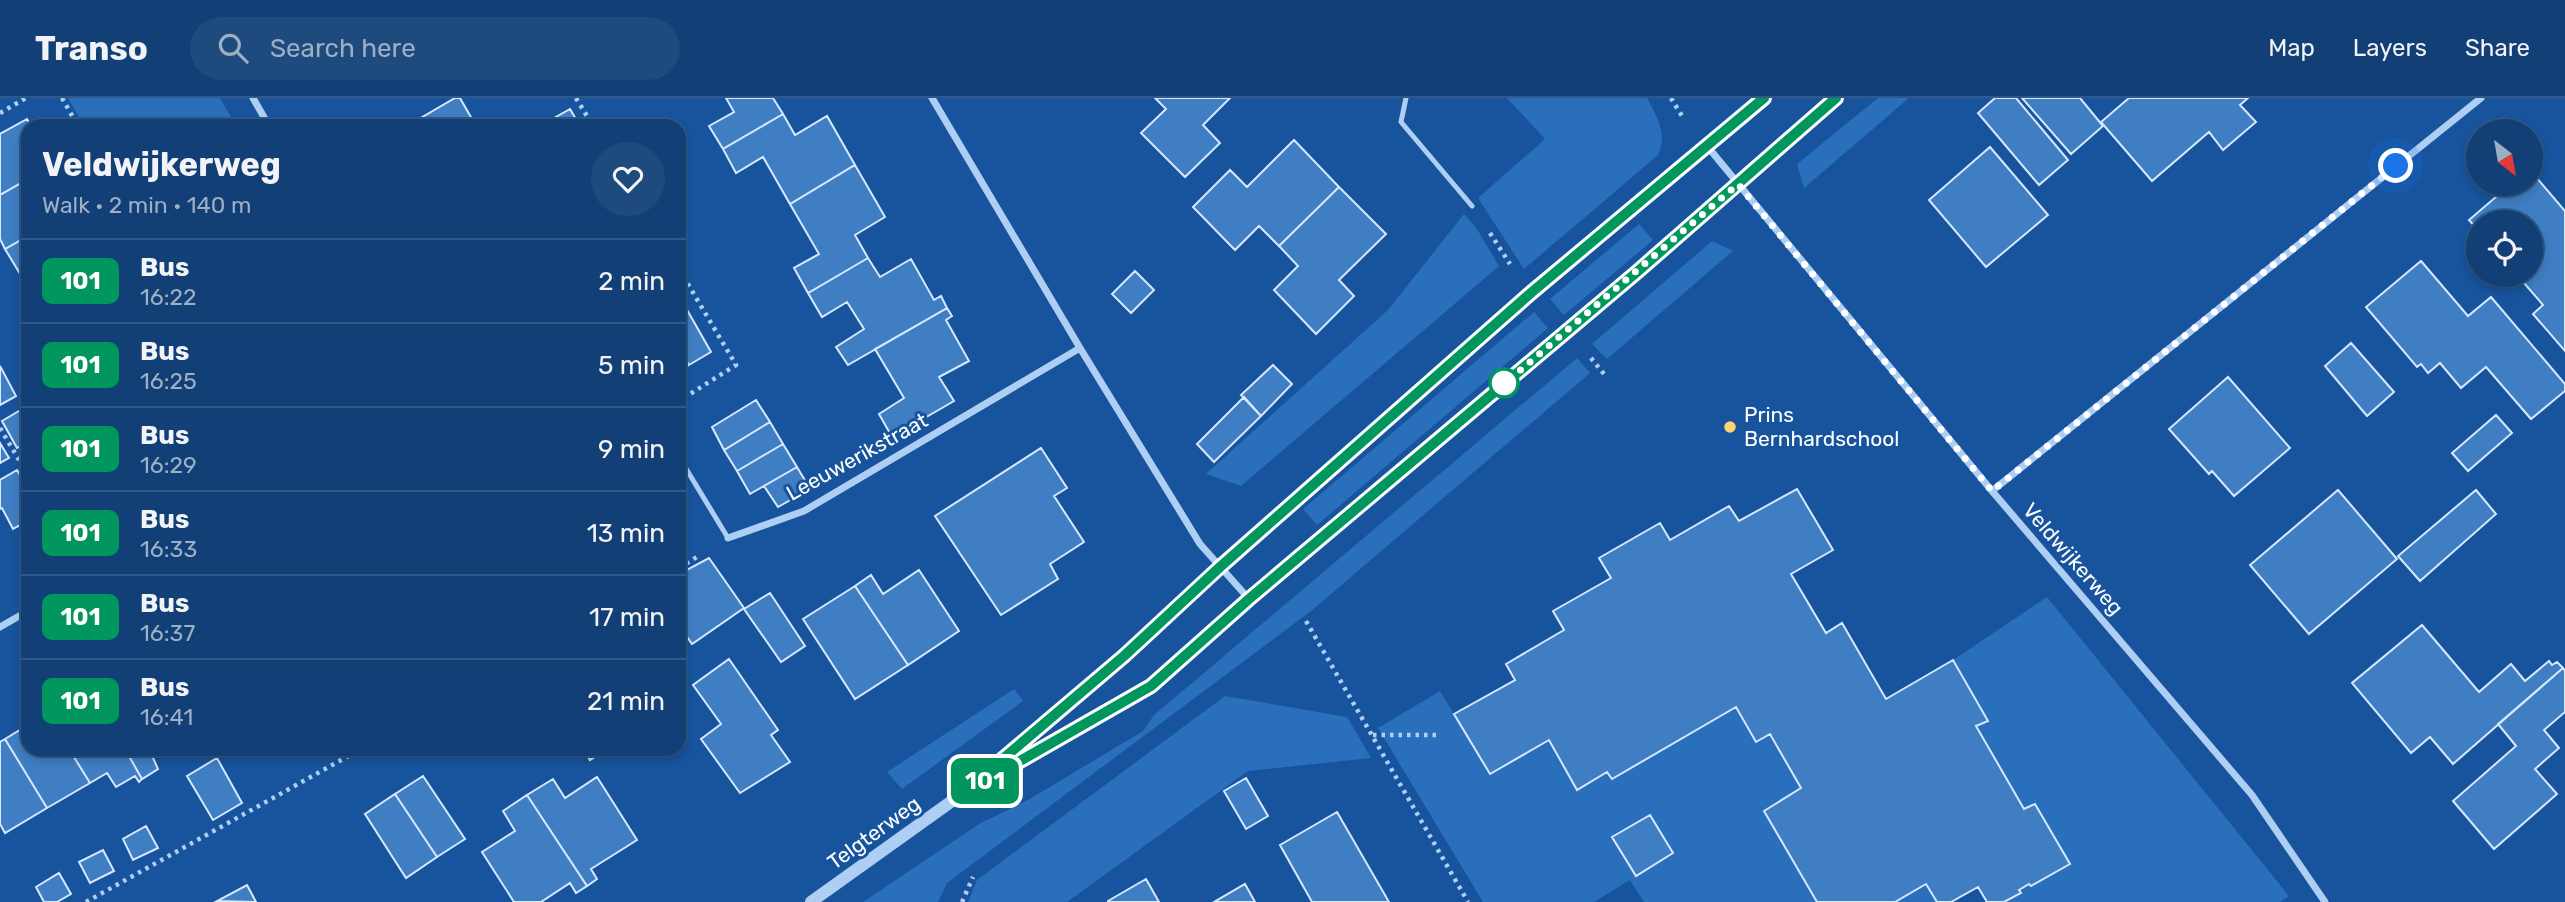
<!DOCTYPE html>
<html lang="en">
<head>
<meta charset="utf-8">
<style>
  body { margin:0; font-family:Rubik,sans-serif; background:#1e4a7e; color:#f1f3f6; height:100vh; display:flex; flex-direction:column; font-size:26px; white-space:nowrap }
  * { box-sizing:border-box; margin:0 }
  p { font-size:23px; color:#9cafc5 }
  .icon { flex:none; width:38px; height:38px; fill:none; stroke:currentColor; stroke-width:2; stroke-linecap:round; stroke-linejoin:round }
  .map { position:relative; flex:1; overflow:hidden }
  .sheet { position:absolute; left:21px; top:21px; width:665px; height:637px; display:flex; flex-direction:column; background:#113f76; border-radius:21px; box-shadow:0 4px 10px #0003,0 0 0 2px #305888 }
  .sheet>* { flex:none }
  .badge { padding:0 14px; border-radius:10px; font-size:24px; line-height:46px }
  .needle { width:46px; rotate:149deg }
  .controls { position:absolute; left:2466px; top:21px; display:grid; gap:14px }
  .controls a { display:grid; place-items:center; width:77px; height:77px; border-radius:50%; background:#113f76; box-shadow:0 4px 10px #0003,0 0 0 2px #305888; font-size:35px }
  .you { position:absolute; width:35px; height:35px; margin:-18px; border:5px solid #fff; border-radius:50%; background:#1a73e8; box-shadow:0 0 0 10px #1a73e833 }
  .map>.badge { position:absolute; translate:-50% -50%; box-shadow:0 0 0 4px #fff }
  .round { display:grid; place-items:center; flex:none; width:74px; height:74px; border-radius:37px; background:#1e4a7e }
  .summary { display:flex; align-items:center; justify-content:space-between; height:119px; padding:0 21px }
  h1 { font-size:33px; font-weight:700; line-height:52px }
  ul { padding:0; list-style:none }
  li { display:flex; align-items:center; gap:21px; height:84px; padding:0 21px; border-top:2px solid #305888 }
  li div { flex:1 }
  li b { display:block; font-size:26px }
  li em { font-style:normal }
  li .badge { min-width:77px; font-weight:700; text-align:center }
  header { display:flex; align-items:center; gap:42px; box-sizing:border-box; height:98px; padding:0 35px; background:#113f76; border-bottom:2px solid #305888 }
  header strong { font-size:33px }
  nav { display:flex; gap:38px; margin-inline-start:auto; font-size:24px }
  .search { width:490px; height:63px; background:#1e4a7e; display:flex; align-items:center; gap:18px; box-sizing:border-box; padding:0 24px; border-radius:38px; color:#9cafc5; font-size:26px }
  .map>svg:first-child { display:block }
</style>
</head>
<body>
<header>
<strong>Transo</strong>
<div class="search"><svg class="icon" aria-label="search" viewBox="0 0 24 24"><circle cx="10" cy="10" r="6"/><path d="M15 15l6 6"/></svg>Search here</div>
<nav><a>Map</a><a>Layers</a><a>Share</a></nav>
</header>
<div class="map">
<svg width="2565" height="804" viewBox="0 0 2565 804">
  <rect width="100%" height="100%" fill="#17549d"/>
  <path fill="#2a6fbb" d="M 68,0 L 220,0 L 236,28 L 84,28 Z
    M 1507,0 L 1647,0 C 1657,19 1668,36 1658,57 L 1524,171 L 1478,100 L 1545,41 Z
    M 1878,0 L 1909,0 L 1804,90 L 1797,66 Z
    M 1464,116 L 1477,131 L 1499,168 L 1241,388 L 1206,376 L 1388,212 Z
    M 1639,126 L 1653,142 L 1564,217 L 1550,201 Z
    M 1712,143 L 1733,153 L 1607,261 L 1592,246 Z
    M 1534,214 L 1548,230 L 1317,427 L 1303,411 Z
    M 1577,260 L 1590,275 L 1311,513 L 947,785 L 938,804 L 863,804 L 979,726 L 1028,702 L 1143,633 L 1154,617 Z
    M 2047,499 L 2289,798 L 2280,804 L 2004,804 L 2020,795 L 2019,792 L 2029,786 L 2032,788 L 2070,766 L 2035,706 L 2024,711 L 1976,628 L 1987,622 L 1953,562 Z
    M 1014,591 L 1023,603 L 902,691 L 887,674 Z
    M 1440,593 L 1490,676 L 1549,642 L 1577,692 L 1607,674 L 1613,681 L 1736,609 L 1770,636 L 1801,690 L 1817,804 L 1644,804 L 1630,782 L 1594,804 L 1483,804 L 1378,630 Z
    M 1225,598 L 1347,619 L 1371,660 L 1248,673 L 1067,804 L 968,804 L 977,782 Z
    M 1926,786 L 1937,804 L 1895,804 Z"/>
  <path fill="#3f7ec3" stroke="#d6e8fd" stroke-width="2" d="M 455,0 L 460,0 L 476,28 L 407,28 Z
    M 726,0 L 773,0 L 783,16 L 723,51 L 709,28 L 734,14 Z
    M 1155,0 L 1230,0 L 1203,27 L 1220,45 L 1185,79 L 1141,35 L 1166,11 Z
    M 1995,0 L 2016,0 L 2068,62 L 2039,87 L 1978,15 Z
    M 2022,0 L 2080,0 L 2103,28 L 2071,56 Z
    M 2129,0 L 2248,0 L 2240,7 L 2256,24 L 2223,52 L 2209,34 L 2152,83 L 2101,24 Z
    M 570,11 L 580,28 L 551,28 L 549,23 Z
    M 783,16 L 795,37 L 827,18 L 855,67 L 790,106 L 763,59 L 736,75 L 723,51 Z
    M 27,21 L 31,28 L 28,28 L 28,81 L 0,97 L 0,36 Z
    M 1294,42 L 1339,89 L 1279,148 L 1259,128 L 1235,152 L 1193,109 L 1230,72 L 1247,89 Z
    M 1990,49 L 2048,117 L 1986,169 L 1929,102 Z
    M 855,67 L 885,119 L 855,137 L 868,160 L 808,195 L 794,170 L 819,156 L 790,106 Z
    M 2530,72 L 2565,113 L 2565,253 L 2533,216 L 2543,207 L 2517,177 L 2530,177 L 2530,124 L 2478,124 L 2478,132 L 2469,122 L 2511,86 L 2530,86 Z
    M 28,81 L 28,138 L 5,151 L 0,141 L 0,97 Z
    M 1339,89 L 1386,136 L 1339,182 L 1354,198 L 1316,236 L 1274,192 L 1298,168 L 1279,148 Z
    M 28,138 L 28,189 L 5,151 Z
    M 868,160 L 880,179 L 911,161 L 934,202 L 941,198 L 947,210 L 848,267 L 836,249 L 864,231 L 847,204 L 822,219 L 808,195 Z
    M 2421,163 L 2468,218 L 2491,199 L 2565,286 L 2565,293 L 2531,321 L 2486,269 L 2461,290 L 2440,265 L 2428,275 L 2421,266 L 2417,269 L 2366,209 Z
    M 1135,173 L 1154,192 L 1131,215 L 1112,196 Z
    M 686,210 L 711,254 L 689,267 L 679,250 L 679,214 Z
    M 947,210 L 952,218 L 946,222 L 969,263 L 939,279 L 954,303 L 892,339 L 879,316 L 904,300 L 875,251 Z
    M 2351,245 L 2394,294 L 2367,318 L 2325,268 Z
    M 679,250 L 689,267 L 679,273 Z
    M 1273,267 L 1292,286 L 1261,318 L 1241,297 Z
    M 0,268 L 16,298 L 0,307 Z
    M 2228,279 L 2290,350 L 2234,398 L 2212,373 L 2209,376 L 2169,331 Z
    M 1244,299 L 1261,318 L 1214,364 L 1197,346 Z
    M 756,302 L 770,324 L 724,352 L 712,329 Z
    M 24,310 L 28,316 L 28,345 L 17,350 L 2,323 Z
    M 2496,317 L 2512,335 L 2468,373 L 2452,355 Z
    M 770,324 L 783,346 L 737,373 L 724,352 Z
    M 0,345 L 9,360 L 0,365 Z
    M 783,346 L 797,369 L 750,396 L 737,373 Z
    M 1041,350 L 1067,390 L 1054,398 L 1084,444 L 1050,466 L 1058,481 L 1001,517 L 935,418 Z
    M 797,369 L 810,391 L 778,409 L 764,388 Z
    M 17,372 L 28,391 L 28,423 L 13,431 L 2,410 L 0,411 L 0,382 Z
    M 1797,391 L 1833,452 L 1791,476 L 1826,535 L 1842,525 L 1886,601 L 1953,562 L 1988,623 L 1976,628 L 2024,711 L 2035,706 L 2070,766 L 2031,788 L 2029,786 L 2019,792 L 2021,795 L 2004,804 L 1987,804 L 1978,789 L 1951,804 L 1937,804 L 1926,786 L 1895,804 L 1817,804 L 1764,713 L 1801,690 L 1770,636 L 1756,644 L 1736,609 L 1612,681 L 1607,674 L 1577,692 L 1549,642 L 1490,676 L 1454,616 L 1515,582 L 1506,566 L 1564,532 L 1553,513 L 1611,480 L 1599,460 L 1660,425 L 1670,442 L 1729,408 L 1739,423 Z
    M 2338,392 L 2397,461 L 2309,536 L 2250,467 Z
    M 2476,392 L 2496,416 L 2420,483 L 2398,458 Z
    M 709,460 L 744,510 L 692,546 L 679,527 L 679,476 Z
    M 919,472 L 959,533 L 908,567 L 855,488 L 871,477 L 883,496 Z
    M 855,488 L 908,567 L 855,601 L 803,521 Z
    M 770,495 L 805,548 L 781,564 L 744,511 Z
    M 2422,527 L 2479,594 L 2511,566 L 2525,583 L 2549,563 L 2552,567 L 2557,564 L 2563,570 L 2453,666 L 2430,639 L 2411,655 L 2352,585 Z
    M 729,561 L 778,632 L 771,637 L 790,664 L 740,695 L 701,641 L 721,626 L 693,587 Z
    M 2563,570 L 2565,573 L 2565,614 L 2544,632 L 2559,650 L 2535,671 L 2557,696 L 2494,751 L 2453,703 L 2516,648 L 2498,626 Z
    M 28,627 L 28,651 L 69,651 L 90,685 L 47,710 L 5,641 Z
    M 5,641 L 47,710 L 5,735 L 0,726 L 0,644 Z
    M 69,651 L 125,651 L 142,681 L 139,684 L 135,678 L 116,689 L 107,675 L 90,685 Z
    M 125,651 L 149,651 L 158,671 L 142,681 Z
    M 583,651 L 607,651 L 590,662 Z
    M 217,660 L 242,705 L 213,722 L 187,678 Z
    M 423,678 L 465,741 L 437,759 L 395,696 Z
    M 597,679 L 637,742 L 591,771 L 597,781 L 587,788 L 527,697 L 553,681 L 565,700 Z
    M 1246,680 L 1268,718 L 1246,731 L 1224,693 Z
    M 395,696 L 437,759 L 406,780 L 365,716 Z
    M 527,697 L 587,788 L 576,795 L 570,785 L 541,804 L 514,804 L 482,754 L 515,733 L 503,713 Z
    M 1337,714 L 1389,804 L 1312,804 L 1280,747 Z
    M 1650,717 L 1673,755 L 1636,778 L 1612,739 Z
    M 146,728 L 158,750 L 133,762 L 123,741 Z
    M 103,752 L 114,773 L 90,785 L 79,764 Z
    M 59,775 L 71,796 L 57,804 L 44,804 L 36,789 Z
    M 1146,781 L 1159,804 L 1108,804 L 1108,803 Z
    M 1245,786 L 1255,804 L 1214,804 Z
    M 247,787 L 256,804 L 217,803 Z"/>
  <g fill="none" stroke-linecap="round" stroke-linejoin="round">
    <path stroke="#aecff3" stroke-width="4.5" stroke-dasharray="3.5 5" stroke-linecap="butt" d="M 62,0 L 78,28
      M 576,0 L 593,28
      M 1671,0 L 1682,18
      M 0,15 L 26,0
      M 1490,135 L 1510,166
      M 679,171 L 736,267 L 679,303
      M 1591,260 L 1604,276
      M 0,330 L 28,377
      M 679,470 L 700,457
      M 1306,523 L 1468,804
      M 1373,637 L 1437,637
      M 86,804 L 361,651
      M 962,804 L 973,779"/>
    <path stroke="#aecff3" stroke-width="5" d="M 1406,0 L 1401,24 L 1472,108
      M 679,359 L 728,440"/>
    <path stroke="#aecff3" stroke-width="7" d="M 253,0 L 269,28
      M 932,0 L 1080,250 L 1200,446 L 1249,501
      M 1707,48 L 1992,393 L 2252,697 L 2325,804
      M 1992,393 L 2481,0
      M 728,440 L 804,413 L 1080,250
      M 0,529 L 28,513"/>
    <path stroke="#aecff3" stroke-width="12" d="M 987,682 L 1151,588 L 1249,501 L 1637,174 L 1836,0
      M 811,804 L 959,698 L 1124,558 L 1220,469 L 1532,194 L 1763,0"/>
  </g>
  <g fill="none" stroke-linecap="round" stroke-linejoin="round">
    <defs>
      <path id="line" d="M 1764,0 L 1532,194 L 1220,469 L 1124,558 L 959,698 L 1151,588 L 1249,501 L 1637,174 L 1836,0"/>
    </defs>
    <use href="#line" stroke="#fff" stroke-width="16"/>
    <use href="#line" stroke="#00965e" stroke-width="10"/>
    <path stroke="#fff" stroke-width="7" stroke-dasharray="0 12.6" d="M 1504,285 L 1503,287 L 1738,86 L 1992,393 L 2396,68"/>
  </g>
  <circle fill="#fff" stroke="#00965e" stroke-width="3.5" cx="1504" cy="285" r="14"/>
  <circle fill="#ffd370" stroke="#17549d" stroke-width="2.5" cx="1730" cy="329" r="7"/>
  <g text-anchor="middle" stroke-width="6" stroke-linejoin="round" paint-order="stroke">
    <g font-size="21" fill="#fff" stroke="#17549d" text-anchor="start">
      <text x="1744" y="324">Prins<tspan x="1744" dy="24">Bernhardschool</tspan></text>
    </g>
    <g font-size="21" fill="#fff" stroke="#17549d">
      <text transform="translate(857 359) rotate(-29)" y="7">Leeuwerikstraat</text>
      <text transform="translate(2073 461) rotate(49)" y="7">Veldwijkerweg</text>
      <text transform="translate(874 735) rotate(-36)" y="7">Telgterweg</text>
    </g>
  </g>
</svg>
<div class="controls">
<a><svg class="needle" viewBox="-14 -14 28 28"><path d="M0-13l5 13h-10z" fill="#e53935"/><path d="M0 13l5-13h-10z" fill="#9cafc5"/></svg></a>
<a><svg class="icon" aria-label="locate" viewBox="0 0 24 24"><circle cx="12" cy="12" r="6"/><path d="M12 2v4M12 18v4M2 12h4M18 12h4"/></svg></a>
</div>
<div class="you" style="left:2396px;top:68px"></div>
<b class="badge" style="left:985px;top:683px;background:#00965e;color:#fff">101</b>
<section class="sheet">
<div class="summary"><div><h1>Veldwijkerweg</h1><p>Walk · 2 min · 140 m</p></div><a class="round"><svg class="icon" aria-label="heart" viewBox="0 0 24 24"><path d="M12 20l-8-8c-3-5 5-10 8-4 3-6 11-1 8 4z"/></svg></a></div>
<ul>
<li><span class="badge" style="background:#00965e;color:#fff">101</span><div><b>Bus</b><p>16:22</p></div><em>2 min</em></li>
<li><span class="badge" style="background:#00965e;color:#fff">101</span><div><b>Bus</b><p>16:25</p></div><em>5 min</em></li>
<li><span class="badge" style="background:#00965e;color:#fff">101</span><div><b>Bus</b><p>16:29</p></div><em>9 min</em></li>
<li><span class="badge" style="background:#00965e;color:#fff">101</span><div><b>Bus</b><p>16:33</p></div><em>13 min</em></li>
<li><span class="badge" style="background:#00965e;color:#fff">101</span><div><b>Bus</b><p>16:37</p></div><em>17 min</em></li>
<li><span class="badge" style="background:#00965e;color:#fff">101</span><div><b>Bus</b><p>16:41</p></div><em>21 min</em></li>
</ul>
</section>
</div>
</body>
</html>
